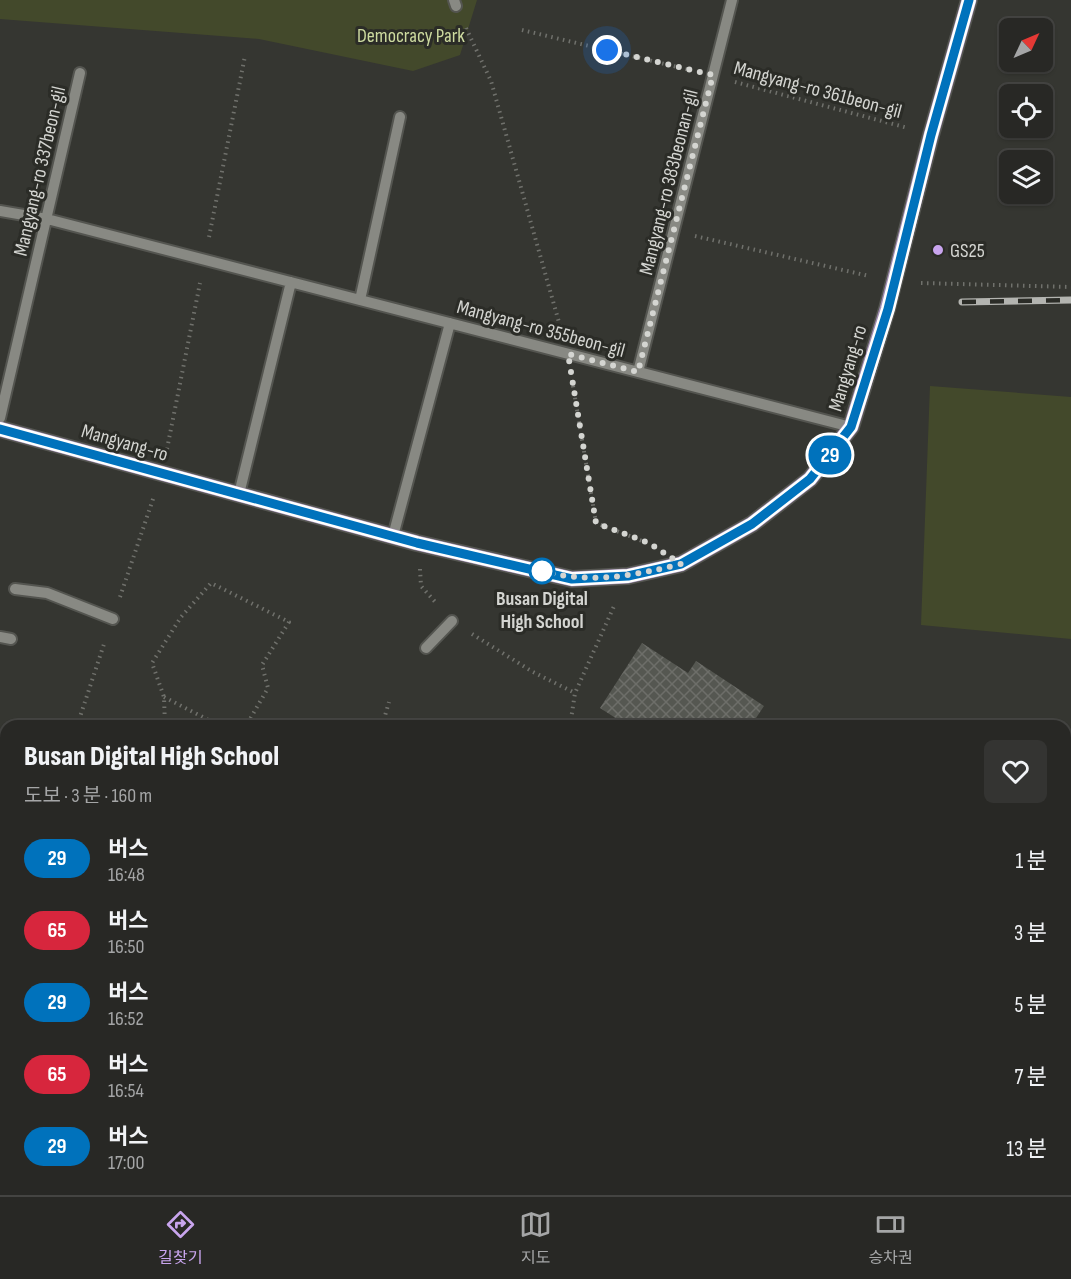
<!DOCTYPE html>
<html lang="ko">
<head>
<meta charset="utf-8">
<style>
  body { margin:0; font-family:"Sofia Sans Condensed","Noto Sans KR",sans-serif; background:#343432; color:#f1f3f6; height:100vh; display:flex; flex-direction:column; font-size:22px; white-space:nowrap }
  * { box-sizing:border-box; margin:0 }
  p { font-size:20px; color:#a5a6a7 }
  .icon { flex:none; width:33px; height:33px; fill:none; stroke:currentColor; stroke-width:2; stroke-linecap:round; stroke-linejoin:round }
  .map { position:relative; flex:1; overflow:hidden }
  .drawer { position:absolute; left:0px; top:720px; width:1071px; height:476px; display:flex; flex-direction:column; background:#282825; border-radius:18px 18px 0 0; box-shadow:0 2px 4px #0004,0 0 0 2px #444442 }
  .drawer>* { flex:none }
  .badge { padding:0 12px; border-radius:20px; font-size:21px; line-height:39px }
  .needle { width:39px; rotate:46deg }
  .fabs { position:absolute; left:999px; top:18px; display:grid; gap:12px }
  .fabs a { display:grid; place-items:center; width:54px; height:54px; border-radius:9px; background:#282825; box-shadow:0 2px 4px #0004,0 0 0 2px #444442; font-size:30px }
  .you { position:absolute; width:30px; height:30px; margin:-15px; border:4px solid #fff; border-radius:50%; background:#1a73e8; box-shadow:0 0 0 9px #1a73e833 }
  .map>.badge { position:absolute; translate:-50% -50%; box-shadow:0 0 0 3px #fff }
  .round { display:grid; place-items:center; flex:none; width:63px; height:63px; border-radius:9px; background:#343432 }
  .overview { display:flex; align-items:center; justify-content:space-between; height:102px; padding:0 24px }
  h1 { font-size:28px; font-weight:800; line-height:45px }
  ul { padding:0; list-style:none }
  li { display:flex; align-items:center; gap:18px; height:72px; padding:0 24px }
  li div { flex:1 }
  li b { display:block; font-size:22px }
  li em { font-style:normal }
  li .badge { min-width:66px; font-weight:700; text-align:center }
  .tabs { display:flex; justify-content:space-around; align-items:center; height:84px; border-top:2px solid #444442; background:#282825; font-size:16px; color:#a5a6a7 }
  .tabs a { display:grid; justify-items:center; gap:3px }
  .tabs .active { color:#c9a5ee }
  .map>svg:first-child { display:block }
</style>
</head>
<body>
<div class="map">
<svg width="1071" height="1195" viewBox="0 0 1071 1195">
  <defs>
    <pattern id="building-cross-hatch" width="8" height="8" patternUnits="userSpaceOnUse" patternTransform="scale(1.5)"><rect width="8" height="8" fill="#555751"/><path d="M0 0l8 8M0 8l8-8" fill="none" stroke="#6d6e69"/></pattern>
  </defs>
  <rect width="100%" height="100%" fill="#353631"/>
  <path fill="#43492b" d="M 0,0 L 477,0 L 460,55 L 413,71 L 259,39 L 0,19 Z
    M 930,386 L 1071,397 L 1071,639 L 921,625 Z"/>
  <path fill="url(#building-cross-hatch)" d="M 642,643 L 688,673 L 696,661 L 764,706 L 756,718 L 768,726 L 628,726 L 600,708 Z
    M 1065,759 L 1069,759 L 1071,794 L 1071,817 L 1065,817 Z
    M 591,1190 L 1015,1190 L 1016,1195 L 567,1195 Z"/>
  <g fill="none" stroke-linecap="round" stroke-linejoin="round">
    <defs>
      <path id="minor" d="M 454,0 L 456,6
        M 0,211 L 47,219 L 851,427
        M 360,300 L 400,117
        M 638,372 L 732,0
        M 0,418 L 80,73
        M 239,494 L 291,282
        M 393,536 L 450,323
        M 15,589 L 47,593 L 113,619
        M 0,637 L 11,639
        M 426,648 L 452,621
        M 0,899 L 6,901
        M 0,1168 L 6,1181
        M 10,1190 L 12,1195
        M 262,1195 L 263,1190"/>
      <path id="major" d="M 0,429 L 417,543 L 572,579 L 628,576 L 681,564 L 752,524 L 810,479 L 851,427 L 887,309 L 931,135 L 969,0"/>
    </defs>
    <use href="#minor" stroke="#545550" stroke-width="14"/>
    <use href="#major" stroke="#545550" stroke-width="18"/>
    <path stroke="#70716c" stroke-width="4" stroke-dasharray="1.5 4.5" stroke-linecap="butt" d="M 466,28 L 491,81 L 560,326
      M 522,30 L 690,70
      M 735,82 L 908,128
      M 695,236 L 869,276
      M 209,237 L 245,56
      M 921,283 L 1071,287
      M 572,380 L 596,523 L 650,544
      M 167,449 L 200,283
      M 420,569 L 421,586 L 437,604
      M 120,597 L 154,496
      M 472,634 L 533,672 L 575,693
      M 164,697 L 220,726
      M 77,726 L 105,641
      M 165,726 L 164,697 L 152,663 L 181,617 L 211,583 L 289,622 L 262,665 L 268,688 L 246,726
      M 382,726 L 389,702
      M 570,726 L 575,693 L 615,604
      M 0,954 L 6,936"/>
    <use href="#minor" stroke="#888983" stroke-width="10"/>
    <use href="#major" stroke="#a08cb2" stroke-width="15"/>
    <defs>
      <path id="rail" d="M 962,302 L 1071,300"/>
    </defs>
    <use href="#rail" stroke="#b3b4b0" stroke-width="7"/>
    <use href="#rail" stroke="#2b2c27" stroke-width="4.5" stroke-dasharray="14" stroke-linecap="butt"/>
  </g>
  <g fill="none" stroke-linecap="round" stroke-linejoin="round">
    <defs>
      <path id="line" d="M 0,429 L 417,543 L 572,579 L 628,576 L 681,564 L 752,524 L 810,479 L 851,427 L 888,309 L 931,135 L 969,0"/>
    </defs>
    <use href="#line" stroke="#fff" stroke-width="14"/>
    <use href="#line" stroke="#0072bc" stroke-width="9"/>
    <path stroke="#d4d5d1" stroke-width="6" stroke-dasharray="0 10.8" d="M 542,571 C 592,584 632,576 681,564 L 649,543 L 596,523 L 568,354 L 638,372 L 713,75 L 607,50"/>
  </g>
  <circle fill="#c9a5ee" stroke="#2b2c27" stroke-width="2" cx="938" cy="250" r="6"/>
  <circle fill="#fff" stroke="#0072bc" stroke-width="3" cx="542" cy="571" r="12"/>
  <g text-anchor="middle" stroke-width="6" stroke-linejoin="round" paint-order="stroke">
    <g font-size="20" fill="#cdda9f" stroke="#2b2c27">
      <text x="411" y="42">Democracy Park</text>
    </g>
    <g font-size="20" fill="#d4d5d1" stroke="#2b2c27">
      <text transform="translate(818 89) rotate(15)" y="7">Mangyang-ro 361beon-gil</text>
      <text transform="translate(39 171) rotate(-77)" y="7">Mangyang-ro 337beon-gil</text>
      <text transform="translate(668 182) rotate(-76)" y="7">Mangyang-ro 383beonan-gil</text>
      <text transform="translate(541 328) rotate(15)" y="7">Mangyang-ro 355beon-gil</text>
      <text transform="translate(847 368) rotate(-73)" y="7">Mangyang-ro</text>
      <text transform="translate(125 442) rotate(16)" y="7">Mangyang-ro</text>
    </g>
    <g font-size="20" fill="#d4d5d1" stroke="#2b2c27" text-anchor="start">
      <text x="950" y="257">GS25</text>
    </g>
    <g font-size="20" font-weight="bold" fill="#d4d5d1" stroke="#2b2c27">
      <text x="542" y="605">Busan Digital<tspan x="542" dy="23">High School</tspan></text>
    </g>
  </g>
</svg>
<div class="fabs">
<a><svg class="needle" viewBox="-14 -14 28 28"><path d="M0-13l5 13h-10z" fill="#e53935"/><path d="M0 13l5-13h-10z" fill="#a5a6a7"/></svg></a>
<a><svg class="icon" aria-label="locate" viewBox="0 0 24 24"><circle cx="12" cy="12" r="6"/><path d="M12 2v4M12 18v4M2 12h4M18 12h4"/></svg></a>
<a><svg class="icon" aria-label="layers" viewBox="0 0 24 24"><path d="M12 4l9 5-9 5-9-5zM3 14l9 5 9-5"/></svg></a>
</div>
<div class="you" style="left:607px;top:50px"></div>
<b class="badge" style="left:830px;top:455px;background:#0072bc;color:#fff">29</b>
<section class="drawer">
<div class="overview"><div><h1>Busan Digital High School</h1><p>도보 · 3 분 · 160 m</p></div><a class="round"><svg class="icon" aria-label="heart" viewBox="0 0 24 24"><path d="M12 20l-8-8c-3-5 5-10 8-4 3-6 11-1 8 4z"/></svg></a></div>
<ul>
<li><span class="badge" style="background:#0072bc;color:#fff">29</span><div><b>버스</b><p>16:48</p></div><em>1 분</em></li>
<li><span class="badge" style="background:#d7263d;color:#fff">65</span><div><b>버스</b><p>16:50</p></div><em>3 분</em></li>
<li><span class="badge" style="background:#0072bc;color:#fff">29</span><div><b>버스</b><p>16:52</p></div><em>5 분</em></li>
<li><span class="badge" style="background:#d7263d;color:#fff">65</span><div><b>버스</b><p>16:54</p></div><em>7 분</em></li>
<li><span class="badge" style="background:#0072bc;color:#fff">29</span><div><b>버스</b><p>17:00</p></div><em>13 분</em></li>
</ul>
</section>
</div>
<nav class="tabs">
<a class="active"><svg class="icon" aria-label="directions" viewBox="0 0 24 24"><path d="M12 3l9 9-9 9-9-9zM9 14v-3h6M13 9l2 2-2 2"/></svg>길찾기</a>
<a><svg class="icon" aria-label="map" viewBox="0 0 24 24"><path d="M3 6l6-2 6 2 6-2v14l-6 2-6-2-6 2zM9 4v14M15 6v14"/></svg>지도</a>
<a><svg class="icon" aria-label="tickets" viewBox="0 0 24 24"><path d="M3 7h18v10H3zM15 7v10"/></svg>승차권</a>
</nav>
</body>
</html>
